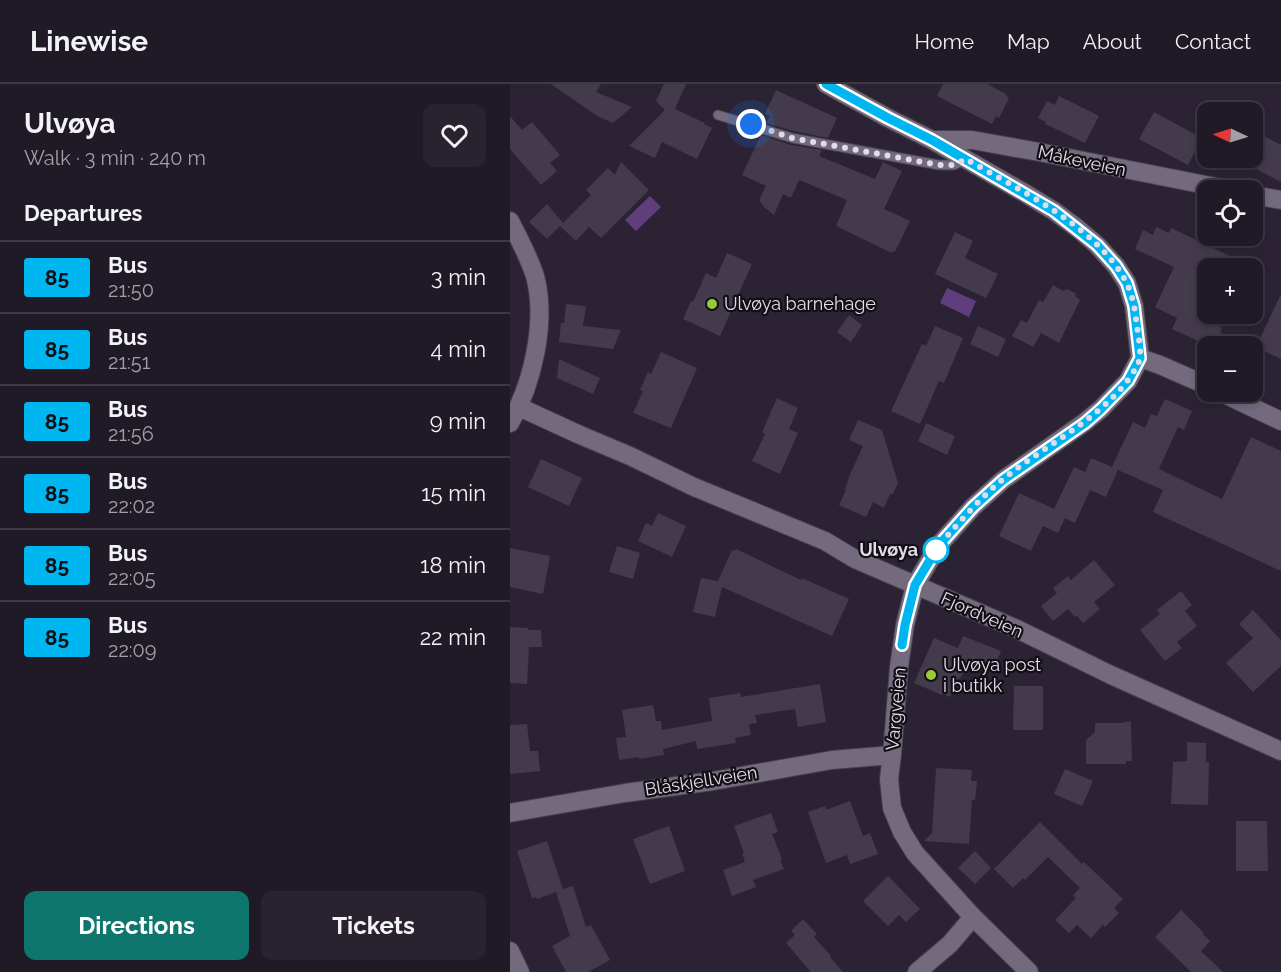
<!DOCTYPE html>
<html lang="en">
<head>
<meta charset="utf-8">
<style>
  body { margin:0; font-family:Raleway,sans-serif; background:#28232e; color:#f1f3f6; height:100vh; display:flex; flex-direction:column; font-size:22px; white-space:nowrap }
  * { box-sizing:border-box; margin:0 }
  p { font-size:20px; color:#a2a1a7 }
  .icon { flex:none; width:33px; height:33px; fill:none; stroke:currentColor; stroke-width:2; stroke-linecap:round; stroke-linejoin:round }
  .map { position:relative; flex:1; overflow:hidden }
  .panel { display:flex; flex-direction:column; background:#201a26; width:510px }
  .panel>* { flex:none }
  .badge { padding:0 12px; border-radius:4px; font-size:21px; line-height:39px }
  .needle { width:39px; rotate:274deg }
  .fabs { position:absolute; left:687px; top:18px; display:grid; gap:12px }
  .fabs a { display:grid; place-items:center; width:66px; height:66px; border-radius:12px; background:#201a26; box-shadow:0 3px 9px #0003,0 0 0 2px #3d3843; font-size:30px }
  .you { position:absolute; width:30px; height:30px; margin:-15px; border:4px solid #fff; border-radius:50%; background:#1a73e8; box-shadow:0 0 0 9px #1a73e833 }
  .map>.badge { position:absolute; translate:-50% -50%; box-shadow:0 0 0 3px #fff }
  h2 { padding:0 24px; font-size:22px; line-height:54px }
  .round { display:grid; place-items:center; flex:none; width:63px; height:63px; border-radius:12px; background:#28232e }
  .head { display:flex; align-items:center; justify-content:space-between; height:102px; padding:0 24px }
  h1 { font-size:28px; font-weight:700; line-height:45px }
  .cta { display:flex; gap:12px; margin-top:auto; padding:12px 24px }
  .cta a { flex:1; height:69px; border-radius:12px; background:#0f766e; color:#fff; font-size:24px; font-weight:700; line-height:69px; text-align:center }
  .cta a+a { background:#28232e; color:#f1f3f6 }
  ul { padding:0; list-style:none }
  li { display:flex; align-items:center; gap:18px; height:72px; padding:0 24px; border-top:2px solid #3d3843 }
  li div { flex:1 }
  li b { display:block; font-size:22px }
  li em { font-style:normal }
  li .badge { min-width:66px; font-weight:700; text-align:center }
  header { display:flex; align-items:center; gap:36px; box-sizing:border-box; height:84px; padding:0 30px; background:#201a26; border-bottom:2px solid #3d3843 }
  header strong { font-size:28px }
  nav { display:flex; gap:33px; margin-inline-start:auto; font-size:21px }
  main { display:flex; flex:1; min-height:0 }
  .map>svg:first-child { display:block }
</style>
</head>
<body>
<header>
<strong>Linewise</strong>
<nav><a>Home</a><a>Map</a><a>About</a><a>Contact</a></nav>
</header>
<main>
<section class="panel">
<div class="head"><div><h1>Ulvøya</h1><p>Walk · 3 min · 240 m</p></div><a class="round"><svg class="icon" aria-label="heart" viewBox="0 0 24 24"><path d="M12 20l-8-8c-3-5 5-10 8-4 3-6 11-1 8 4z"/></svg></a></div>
<h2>Departures</h2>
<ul>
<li><span class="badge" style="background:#00b6f1;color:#111">85</span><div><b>Bus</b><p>21:50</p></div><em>3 min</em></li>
<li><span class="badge" style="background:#00b6f1;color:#111">85</span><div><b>Bus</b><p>21:51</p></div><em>4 min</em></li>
<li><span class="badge" style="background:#00b6f1;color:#111">85</span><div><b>Bus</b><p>21:56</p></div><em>9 min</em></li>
<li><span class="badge" style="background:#00b6f1;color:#111">85</span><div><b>Bus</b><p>22:02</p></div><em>15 min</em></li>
<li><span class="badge" style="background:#00b6f1;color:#111">85</span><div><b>Bus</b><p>22:05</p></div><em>18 min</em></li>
<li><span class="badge" style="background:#00b6f1;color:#111">85</span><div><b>Bus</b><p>22:09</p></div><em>22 min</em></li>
</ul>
<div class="cta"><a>Directions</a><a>Tickets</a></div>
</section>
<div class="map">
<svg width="771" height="888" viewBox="0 0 771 888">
  <rect width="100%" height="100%" fill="#2b2333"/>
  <path fill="#603e7d" d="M 140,112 L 151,123 L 126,147 L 115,136 Z
    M 437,204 L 466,217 L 459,233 L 430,219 Z"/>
  <path fill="#433b4c" d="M 41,0 L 91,0 L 86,8 L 122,23 L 103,39 L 87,32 Z
    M 154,0 L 176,0 L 165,25 L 195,39 L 194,40 L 202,44 L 187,75 L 152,58 L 145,74 L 119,62 L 155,26 L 146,17 Z
    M 433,0 L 477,0 L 496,10 L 496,12 L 499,14 L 489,34 L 486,32 L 482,40 L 427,12 Z
    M 266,6 L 327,34 L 318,54 L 284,47 L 256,39 L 260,32 L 255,30 Z
    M 549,12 L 589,32 L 575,59 L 535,40 L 536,38 L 528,34 L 537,17 L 545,21 Z
    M 644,28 L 692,54 L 678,81 L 629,55 Z
    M 0,32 L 12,46 L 22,38 L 50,71 L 40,79 L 47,87 L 31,101 L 0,65 Z
    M 748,49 L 771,61 L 771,98 L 733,78 L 736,74 L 742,74 L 742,60 Z
    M 251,51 L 281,61 L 312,66 L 309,72 L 365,95 L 373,78 L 392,87 L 374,125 L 400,137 L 385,168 L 383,167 L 382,169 L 326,142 L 337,116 L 289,96 L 281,114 L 273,110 L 264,131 L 254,123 L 249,116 L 256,102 L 232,91 Z
    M 111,78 L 139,106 L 91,154 L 79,143 L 66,157 L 50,142 L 81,111 L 76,106 L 98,84 L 105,91 Z
    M 37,120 L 53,139 L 37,155 L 19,138 Z
    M 646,143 L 659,149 L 661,144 L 745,184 L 698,184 L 698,236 L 712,244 L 710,248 L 712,249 L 706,262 L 699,262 L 662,245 L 667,234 L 645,223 L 664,183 L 625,165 L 633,146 L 643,151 Z
    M 445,148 L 463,157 L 455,174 L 488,190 L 476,214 L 425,190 Z
    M 217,169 L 242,180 L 210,252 L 173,235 L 181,217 L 183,218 L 196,189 L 206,194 Z
    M 543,201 L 553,207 L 557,205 L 565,209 L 566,213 L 570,216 L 549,259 L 531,249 L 523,263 L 502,252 L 511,236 L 517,239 L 529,216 L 533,218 Z
    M 771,210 L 771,275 L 746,263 Z
    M 56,220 L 76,222 L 73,242 L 111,246 L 103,265 L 49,258 L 51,239 L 54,239 Z
    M 339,231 L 352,241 L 341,258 L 327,248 Z
    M 425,242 L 453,254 L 434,299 L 429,297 L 410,340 L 381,327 L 412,260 L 416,262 Z
    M 468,242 L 496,255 L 488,273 L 460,260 Z
    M 151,268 L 187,284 L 161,344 L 123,329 L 133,307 L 130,306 L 138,288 L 141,290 Z
    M 49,275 L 90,294 L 83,310 L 47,294 Z
    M 267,314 L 288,324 L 279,345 L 288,349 L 270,390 L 242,377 L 255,350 L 252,348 Z
    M 655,315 L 682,327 L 674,346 L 668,343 L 649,385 L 712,415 L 741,353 L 771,367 L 771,487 L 643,428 L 653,406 L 608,386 L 596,413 L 580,406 L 565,439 L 555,434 L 548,449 L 533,442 L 521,467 L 489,452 L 509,409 L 544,425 L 564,383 L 575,388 L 581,374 L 602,383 L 623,338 L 635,344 L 641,330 L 647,332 Z
    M 348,336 L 372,346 L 388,399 L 383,410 L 380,410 L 374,424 L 363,418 L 356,433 L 329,421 L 336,406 L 335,405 L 339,395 L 338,395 L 353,362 L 339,356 Z
    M 416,339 L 445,352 L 437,371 L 408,357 Z
    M 31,375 L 72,394 L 59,422 L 18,403 Z
    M 148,429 L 176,442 L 162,473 L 128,457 L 136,439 L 142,442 Z
    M 107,462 L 130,469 L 123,495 L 99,488 Z
    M 0,464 L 40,472 L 33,510 L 0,503 Z
    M 226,465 L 291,496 L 292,494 L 339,515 L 322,552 L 212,503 L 205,533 L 183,528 L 191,494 L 208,497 L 222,466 L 224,467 Z
    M 584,476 L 605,501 L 584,518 L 590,525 L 573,539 L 567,532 L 565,533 L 558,525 L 543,537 L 531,522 L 547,509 L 543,504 L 558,492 L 561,496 Z
    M 671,507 L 682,521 L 675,527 L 687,542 L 667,558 L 672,564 L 655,577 L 630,546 L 650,530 L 647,526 Z
    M 743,526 L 771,556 L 771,582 L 743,608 L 716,579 L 743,554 L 729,540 Z
    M 0,543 L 18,544 L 18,546 L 31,546 L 32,563 L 19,563 L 17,600 L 0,599 Z
    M 453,552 L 491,567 L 483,587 L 458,577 L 450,595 L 448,594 L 440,613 L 433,610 L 432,611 L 404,599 L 424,554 L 448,564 Z
    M 310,600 L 316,638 L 288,643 L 285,625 L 245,631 L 247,639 L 239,640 L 241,651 L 225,654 L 226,659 L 187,665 L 186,657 L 153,665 L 154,671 L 129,675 L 129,673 L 109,676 L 106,654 L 116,653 L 112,626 L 143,621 L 146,637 L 151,637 L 152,646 L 202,637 L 199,614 L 230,609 L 231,613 Z
    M 504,602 L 533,602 L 533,646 L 503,646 Z
    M 621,637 L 622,677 L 616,677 L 616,680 L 576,680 L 576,656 L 585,648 L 585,639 L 611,639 Z
    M 17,640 L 20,667 L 28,667 L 30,687 L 0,690 L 0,641 Z
    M 677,658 L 696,659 L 696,678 L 699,678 L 698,721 L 661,720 L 663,678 L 677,677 Z
    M 426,684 L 462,686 L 461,697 L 467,697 L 465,716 L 462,716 L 459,760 L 414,757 L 422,749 Z
    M 555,685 L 583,697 L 572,722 L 544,710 Z
    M 340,717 L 353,752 L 360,749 L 368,770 L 340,780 L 337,771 L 316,779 L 298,728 L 315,722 L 316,726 Z
    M 261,729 L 268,748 L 262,750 L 272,775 L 270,776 L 274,785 L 243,796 L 246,803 L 222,812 L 213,786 L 235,778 L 232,769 L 234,769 L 224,742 Z
    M 726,737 L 757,737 L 758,787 L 726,787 Z
    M 530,738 L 572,780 L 574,778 L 613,815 L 604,824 L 609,829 L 595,843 L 593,841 L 581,854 L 567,841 L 559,849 L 545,836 L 566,814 L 563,811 L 570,804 L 538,773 L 515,796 L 513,794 L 503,804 L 484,785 Z
    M 159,742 L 175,787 L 140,800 L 123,755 Z
    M 37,757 L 53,805 L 63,802 L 76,843 L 81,841 L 100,876 L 78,888 L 56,888 L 42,862 L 60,852 L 46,808 L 27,815 L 26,813 L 22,814 L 7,767 Z
    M 465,767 L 481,784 L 465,800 L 448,784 Z
    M 378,792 L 410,825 L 396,838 L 389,831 L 378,842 L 353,817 Z
    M 671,826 L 694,849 L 693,850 L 700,857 L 691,867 L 713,888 L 681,888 L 645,853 Z
    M 293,835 L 307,850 L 304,853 L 321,872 L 320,873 L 333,888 L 301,888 L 276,859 L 285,851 L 281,847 Z"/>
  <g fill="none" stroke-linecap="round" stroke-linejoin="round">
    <defs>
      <path id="lane" d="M 208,31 L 282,54 L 429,81 L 444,81 L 456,75"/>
      <path id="street" d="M 316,0 L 378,34 L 422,56 L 513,108 L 544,127 L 567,144 L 587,161 L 606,182 L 617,199 L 624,222 L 630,274 L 618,297 L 591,325 L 575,338 L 493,396 L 463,423 L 429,461 L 405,501 L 395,541 L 389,583 L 382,671 L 379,695 L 382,724 L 392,748 L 405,769 L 463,833 L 519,888
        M 424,56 L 462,56 L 529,68 L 721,106
        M 742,111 L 771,116
        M 0,137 C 9,155 19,173 25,192 C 37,237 23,299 0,339
        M 630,274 L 650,281 L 698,302
        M 710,308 L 771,337
        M 9,323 L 70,351 L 120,372 L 184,403 L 315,457 L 345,475 L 507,545 L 601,591 L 771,667
        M 0,729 L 115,709 L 203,697 L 322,676 L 382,671
        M 0,867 L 10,888
        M 407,888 L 440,860 L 463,833"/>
    </defs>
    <use href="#lane" stroke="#453e4c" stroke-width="11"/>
    <use href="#street" stroke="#453e4c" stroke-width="20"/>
    <use href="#lane" stroke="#736a7d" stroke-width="9"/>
    <use href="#street" stroke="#736a7d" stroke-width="18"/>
  </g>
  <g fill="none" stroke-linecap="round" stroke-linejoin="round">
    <defs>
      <path id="line" d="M 316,0 L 378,34 L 422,56 L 544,127 L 587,161 L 606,182 L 617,199 L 624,222 L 630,274 L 618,297 L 591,325 L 575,339 L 493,396 L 463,423 L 429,461 L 405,501 L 395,541 L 392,561"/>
    </defs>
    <use href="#line" stroke="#fff" stroke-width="14"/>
    <use href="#line" stroke="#00b6f1" stroke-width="9"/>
    <path stroke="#e1dce7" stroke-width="6" stroke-dasharray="0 10.8" d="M 241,40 L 282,54 L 429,81 L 444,81 L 456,75 C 507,105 588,143 616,198 C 623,211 625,227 627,242 C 628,250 631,265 630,274 C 628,284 613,304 605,311 C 572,345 529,366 492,396 C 469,415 449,439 429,461 L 426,466"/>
  </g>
  <g fill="#98cb37" stroke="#120e16" stroke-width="2">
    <circle cx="202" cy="220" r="6"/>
    <circle cx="421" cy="591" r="6"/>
  </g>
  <circle fill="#fff" stroke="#00b6f1" stroke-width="3" cx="426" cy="466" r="12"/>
  <g text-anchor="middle" stroke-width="4.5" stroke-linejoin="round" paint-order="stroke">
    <g font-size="18" fill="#e1dce7" stroke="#120e16">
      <text transform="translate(572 77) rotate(12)" y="6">Måkeveien</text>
      <text transform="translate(472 531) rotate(24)" y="6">Fjordveien</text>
      <text transform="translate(386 625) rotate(-85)" y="6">Vargveien</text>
      <text transform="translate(191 697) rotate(-9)" y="6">Blåskjellveien</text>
    </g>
    <g font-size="18" fill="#e1dce7" stroke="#120e16" text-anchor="start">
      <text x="214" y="226">Ulvøya barnehage</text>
      <text x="433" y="587">Ulvøya post<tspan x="433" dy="21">i butikk</tspan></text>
    </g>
    <g font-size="18" font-weight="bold" fill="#e1dce7" stroke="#120e16" text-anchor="end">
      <text x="408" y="472">Ulvøya</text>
    </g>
  </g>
</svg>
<div class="fabs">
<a><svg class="needle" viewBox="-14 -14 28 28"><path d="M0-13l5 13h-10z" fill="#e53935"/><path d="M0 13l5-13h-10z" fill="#a2a1a7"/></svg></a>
<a><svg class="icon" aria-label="locate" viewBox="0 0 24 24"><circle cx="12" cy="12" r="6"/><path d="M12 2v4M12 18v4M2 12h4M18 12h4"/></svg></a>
<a>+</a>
<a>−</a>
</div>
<div class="you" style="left:241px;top:40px"></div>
</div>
</main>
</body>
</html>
